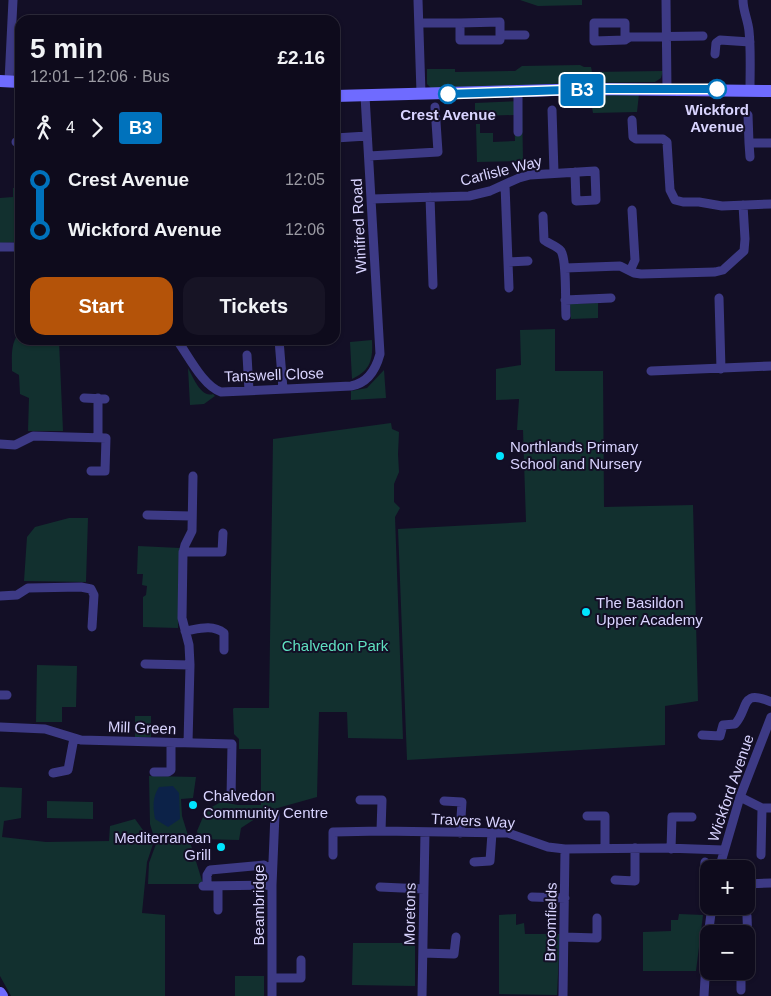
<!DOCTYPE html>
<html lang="en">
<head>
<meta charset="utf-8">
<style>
  body { margin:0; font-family:Helvetica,sans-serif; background:#171425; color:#f1f3f6; height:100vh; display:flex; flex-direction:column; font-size:19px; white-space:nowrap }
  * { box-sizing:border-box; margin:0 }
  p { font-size:16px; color:#9b9ba3 }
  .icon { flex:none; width:28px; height:28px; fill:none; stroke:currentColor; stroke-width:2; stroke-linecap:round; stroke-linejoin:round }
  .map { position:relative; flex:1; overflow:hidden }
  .panel { position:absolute; left:15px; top:15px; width:325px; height:330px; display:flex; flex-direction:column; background:#0e0b1c; border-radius:15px; box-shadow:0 1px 4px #0004,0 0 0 1px #2e2b3b }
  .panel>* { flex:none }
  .badge { padding:0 10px; border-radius:4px; font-size:18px; line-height:32px }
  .controls { position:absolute; left:700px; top:860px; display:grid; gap:10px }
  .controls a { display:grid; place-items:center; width:55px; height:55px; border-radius:10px; background:#0e0b1c; box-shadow:0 1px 4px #0004,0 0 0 1px #2e2b3b; font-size:25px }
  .map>.badge { position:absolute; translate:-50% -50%; box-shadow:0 0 0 2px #fff }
  .legs { display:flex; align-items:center; gap:8px; height:55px; padding:0 15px; font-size:16px }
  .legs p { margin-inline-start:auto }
  .headline { display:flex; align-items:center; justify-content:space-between; height:85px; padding:0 15px }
  h1 { font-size:28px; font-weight:600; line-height:38px }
  .button { display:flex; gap:10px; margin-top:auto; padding:10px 15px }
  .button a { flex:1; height:58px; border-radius:15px; background:#b45309; color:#fff; font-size:20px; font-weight:600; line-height:58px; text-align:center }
  .button a+a { background:#171425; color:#f1f3f6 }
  ul { padding:0 15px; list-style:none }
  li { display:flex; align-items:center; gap:18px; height:50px; font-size:19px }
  li i { display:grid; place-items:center; width:8px; height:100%; margin:0 6px; background:currentColor }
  li i::after { content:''; width:12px; height:12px; margin:-6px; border:4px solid; border-radius:50%; background:#0e0b1c }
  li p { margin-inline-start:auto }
  li:first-child i { background:linear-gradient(#0000 50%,currentColor 0) }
  li:last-child i { background:linear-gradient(currentColor 50%,#0000 0) }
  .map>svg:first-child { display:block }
</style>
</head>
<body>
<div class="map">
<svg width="771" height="996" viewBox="0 0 771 996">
  <rect width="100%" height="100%" fill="#130f26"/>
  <path fill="#12302f" d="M 520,0 L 582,0 L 582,5 L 538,6 Z
    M 580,65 L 584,67 L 591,67 L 592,72 L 663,71 L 661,78 L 655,82 L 575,83 L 432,89 L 427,84 L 427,69 L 455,69 L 455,72 L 515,71 L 522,66 Z
    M 639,94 L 637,112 L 593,113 L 590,96 Z
    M 522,101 L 523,161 L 477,162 L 476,124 L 480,124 L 480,133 L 493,133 L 493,142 L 515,141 L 514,115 L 479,116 L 475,115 L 475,103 Z
    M 13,188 L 20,188 L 20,242 L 0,243 L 0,198 L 13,197 Z
    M 598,303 L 598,318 L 571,319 L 570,304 Z
    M 555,329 L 555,371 L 603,371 L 604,507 L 693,505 L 698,701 L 665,706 L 665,745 L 407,760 L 398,529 L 526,522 L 523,430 L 517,430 L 519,399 L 496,400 L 496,369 L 521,365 L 520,330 Z
    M 20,332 L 20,340 L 57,340 L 59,341 L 63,431 L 28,431 L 29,398 L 20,394 L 19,375 L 12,371 C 12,358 10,342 20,332 Z
    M 372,340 C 373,359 371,370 352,379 L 350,342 Z
    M 188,368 C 193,377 201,398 213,394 L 215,396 L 204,404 L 190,405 Z
    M 384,370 L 386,398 L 351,400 L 351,391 L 367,388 Z
    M 391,423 L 392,429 L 399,432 L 398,454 L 399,472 L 394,484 L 394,502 L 400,508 L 395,517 L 403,739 L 348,738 L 347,712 L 319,712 L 317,797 L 267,811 L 241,828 L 239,840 L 199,839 L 197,831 L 206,810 L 221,802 L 238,805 L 261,805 L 261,749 L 239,749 L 239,739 L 234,734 L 233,709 L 234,708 L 269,708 L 273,439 Z
    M 69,518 L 88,518 L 86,582 L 24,581 L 27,537 L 35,527 Z
    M 138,546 L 180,548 L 178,628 L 143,627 L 143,597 L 146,595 L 147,586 L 142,585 L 143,574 L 137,574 Z
    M 37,665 L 77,666 L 76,707 L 62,707 L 62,722 L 36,722 Z
    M 135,716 L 151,716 L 151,737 L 135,737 Z
    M 149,776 L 196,777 L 193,798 L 181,799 L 182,816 L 203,884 L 148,884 L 149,863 L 156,844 L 150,824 Z
    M 0,787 L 22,788 L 21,818 L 4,821 L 2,837 L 46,842 L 109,841 L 110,826 L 135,819 L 153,844 L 147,862 L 142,913 L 165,915 L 165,996 L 11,996 L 0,976 Z
    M 47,801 L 93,802 L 93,819 L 47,818 Z
    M 516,914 L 516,925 L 524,923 L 525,934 L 560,934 L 557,995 L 499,994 L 499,915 Z
    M 679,914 L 703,915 L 696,971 L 643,971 L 643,932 L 671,931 L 671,920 L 678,920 Z
    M 353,943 L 415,943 L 415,986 L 352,985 Z
    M 235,976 L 264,976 L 264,996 L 235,996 Z"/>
  <path fill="#0c2248" d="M 173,786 L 179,793 L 180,819 L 168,827 L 155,819 C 153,807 152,798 159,787 Z"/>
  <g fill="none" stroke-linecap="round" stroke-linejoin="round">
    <path stroke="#3d3a85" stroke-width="9" d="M 418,0 L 421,93
      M 666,0 L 667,89
      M 743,0 C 743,11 748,20 749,31 C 751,50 750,70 750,90
      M 419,23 L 460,23
      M 500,35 L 500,22 L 460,23 L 460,40 L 500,40 L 500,35 L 525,35
      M 625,40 L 625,23 L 594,23 L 594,41 L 625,40 L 630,37 L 703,36
      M 715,54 L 716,43 L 720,40 L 750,42
      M 9,81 L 13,0
      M 518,92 L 518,132
      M 552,110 L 554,173
      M 748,115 L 749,143 L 771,143
      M 632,120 L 633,137 L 636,139 L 663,139 L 667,142 L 670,190 L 675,200 L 683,202 L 699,202 L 722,206 L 771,204
      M 335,138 L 367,136
      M 16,142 L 20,142
      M 749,143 L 750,157
      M 369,156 L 438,152 L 435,107
      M 505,185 L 509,288
      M 430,197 L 433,285
      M 372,199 L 469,196 L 490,191 L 519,178 L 530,175 L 595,171 L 596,200 L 576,201 L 575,172
      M 543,216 L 544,240 C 549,244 557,246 561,251 C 567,261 565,302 566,316
      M 0,247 L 20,247
      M 508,262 L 528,261
      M 565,268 L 620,266 L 634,273 L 641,274 L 715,272 L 723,270 L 744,251 L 745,239 L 743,205
      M 630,271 L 635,260 L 632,210
      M 719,298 L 721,369
      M 565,300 L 611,298
      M 177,340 C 188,355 203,386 221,392 L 351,386 C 368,383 376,369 380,354 L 365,96
      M 279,340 L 283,389
      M 247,355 L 249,391
      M 651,371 L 771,366
      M 84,398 L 105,399
      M 98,398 L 98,437
      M 0,444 L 15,445 L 33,436 L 106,438 L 105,471 L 91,471
      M 147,515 L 191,516
      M 183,552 L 222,552 L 223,533
      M 0,596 L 17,595 L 28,588 L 81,587 L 91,589 L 94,595 L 92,627
      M 185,631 C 198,629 212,624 224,633 L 224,650
      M 145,664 L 190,665
      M 0,695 L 7,695
      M 0,727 L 45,729 L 81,740 L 232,744 L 231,798
      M 702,735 L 720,736 L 723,725 L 735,724 C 749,709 740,688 771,702
      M 188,743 L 190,665 L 189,645 L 182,618 L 183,553 L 185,545 L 192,531 L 193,476
      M 154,772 L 168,772 L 171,770 L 171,743
      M 53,773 L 68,770 L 74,738
      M 740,797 L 762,808 L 771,808
      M 360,800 L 382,800 L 381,831
      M 444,801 L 462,802 L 460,833
      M 587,816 L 605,816 L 605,848
      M 671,849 L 672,817 L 692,817
      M 333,855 L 333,832 L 381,831 L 508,833 L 548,847 L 565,849 L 666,848 L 723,850
      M 761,855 L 762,808
      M 474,862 L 490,861 L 492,833
      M 705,862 L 704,879 L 709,881
      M 719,869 L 740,797 L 771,717
      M 615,880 L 635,881 L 635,848
      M 746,884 L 771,883
      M 747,884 L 747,905
      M 203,886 L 272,885
      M 207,886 L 207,875 L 210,870 L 264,865 L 269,868 L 272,874
      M 218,886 L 218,910
      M 380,887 L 424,889
      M 532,897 L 565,898
      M 564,937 L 597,938 L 597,918
      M 746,944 L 748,944 L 747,916
      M 423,953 L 454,954 L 456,937
      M 741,971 L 741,990
      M 272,978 L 301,978 L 301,960
      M 272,996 L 272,885 L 275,814
      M 422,996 L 425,832
      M 563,996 L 565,849
      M 704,996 L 707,944 L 712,906"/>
    <path stroke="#6f6bff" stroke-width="12" d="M 0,81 L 20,82
      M 335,96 L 594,89 L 771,91
      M 0,993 L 2,996"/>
  </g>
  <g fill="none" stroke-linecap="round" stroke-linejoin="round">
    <defs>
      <path id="line-1" d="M 448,94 L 594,89 L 717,89"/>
    </defs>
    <use href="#line-1" stroke="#fff" stroke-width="11"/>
    <use href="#line-1" stroke="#0072bc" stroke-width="8"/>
  </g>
  <g fill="#fff" stroke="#0072bc" stroke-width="2.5">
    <circle cx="717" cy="89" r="9"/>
    <circle cx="448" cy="94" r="9"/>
  </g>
  <g fill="#00e5ff" stroke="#130f26" stroke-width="2">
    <circle cx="500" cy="456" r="5"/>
    <circle cx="586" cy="612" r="5"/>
    <circle cx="193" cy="805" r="5"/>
    <circle cx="221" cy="847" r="5"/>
  </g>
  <g text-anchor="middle" stroke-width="4" stroke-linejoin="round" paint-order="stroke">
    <g font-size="15" font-weight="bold" fill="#d9d4ff" stroke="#130f26">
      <text x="717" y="115">Wickford<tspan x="717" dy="17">Avenue</tspan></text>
      <text x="448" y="120">Crest Avenue</text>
    </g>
    <g font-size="15" fill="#d9d4ff" stroke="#130f26">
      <text transform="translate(501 171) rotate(-14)" y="5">Carlisle Way</text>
      <text transform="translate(359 226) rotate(-93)" y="5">Winifred Road</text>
      <text transform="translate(274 375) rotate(-2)" y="5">Tanswell Close</text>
      <text transform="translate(142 728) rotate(2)" y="5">Mill Green</text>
      <text transform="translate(731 788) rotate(-71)" y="5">Wickford Avenue</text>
      <text transform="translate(473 821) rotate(3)" y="5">Travers Way</text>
      <text transform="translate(259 905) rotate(-90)" y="5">Beambridge</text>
      <text transform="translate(410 914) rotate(-89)" y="5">Moretons</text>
      <text transform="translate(551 922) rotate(-89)" y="5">Broomfields</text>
    </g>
    <g font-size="15" fill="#d9d4ff" stroke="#130f26" text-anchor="start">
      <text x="510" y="452">Northlands Primary<tspan x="510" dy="17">School and Nursery</tspan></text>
      <text x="596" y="608">The Basildon<tspan x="596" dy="17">Upper Academy</tspan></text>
      <text x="203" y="801">Chalvedon<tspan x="203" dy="17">Community Centre</tspan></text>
      <text x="211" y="843" text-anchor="end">Mediterranean<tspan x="211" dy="17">Grill</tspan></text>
    </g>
    <g font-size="15" fill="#5fe0c0" stroke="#130f26">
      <text x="335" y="651">Chalvedon Park</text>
    </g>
  </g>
</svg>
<div class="controls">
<a>+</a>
<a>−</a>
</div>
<b class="badge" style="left:582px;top:90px;background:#0072bc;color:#fff">B3</b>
<section class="panel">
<div class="headline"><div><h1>5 min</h1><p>12:01 – 12:06 · Bus</p></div><b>£2.16</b></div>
<div class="legs"><svg class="icon" aria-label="walk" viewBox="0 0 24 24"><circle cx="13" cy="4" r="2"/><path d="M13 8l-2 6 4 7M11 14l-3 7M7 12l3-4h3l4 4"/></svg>4<svg class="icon" aria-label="forward" viewBox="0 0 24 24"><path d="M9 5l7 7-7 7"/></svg><b class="badge" style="background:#0072bc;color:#fff">B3</b></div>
<ul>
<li><i style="color:#0072bc"></i><b>Crest Avenue</b><p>12:05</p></li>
<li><i style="color:#0072bc"></i><b>Wickford Avenue</b><p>12:06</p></li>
</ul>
<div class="button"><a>Start</a><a>Tickets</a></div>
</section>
</div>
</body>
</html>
